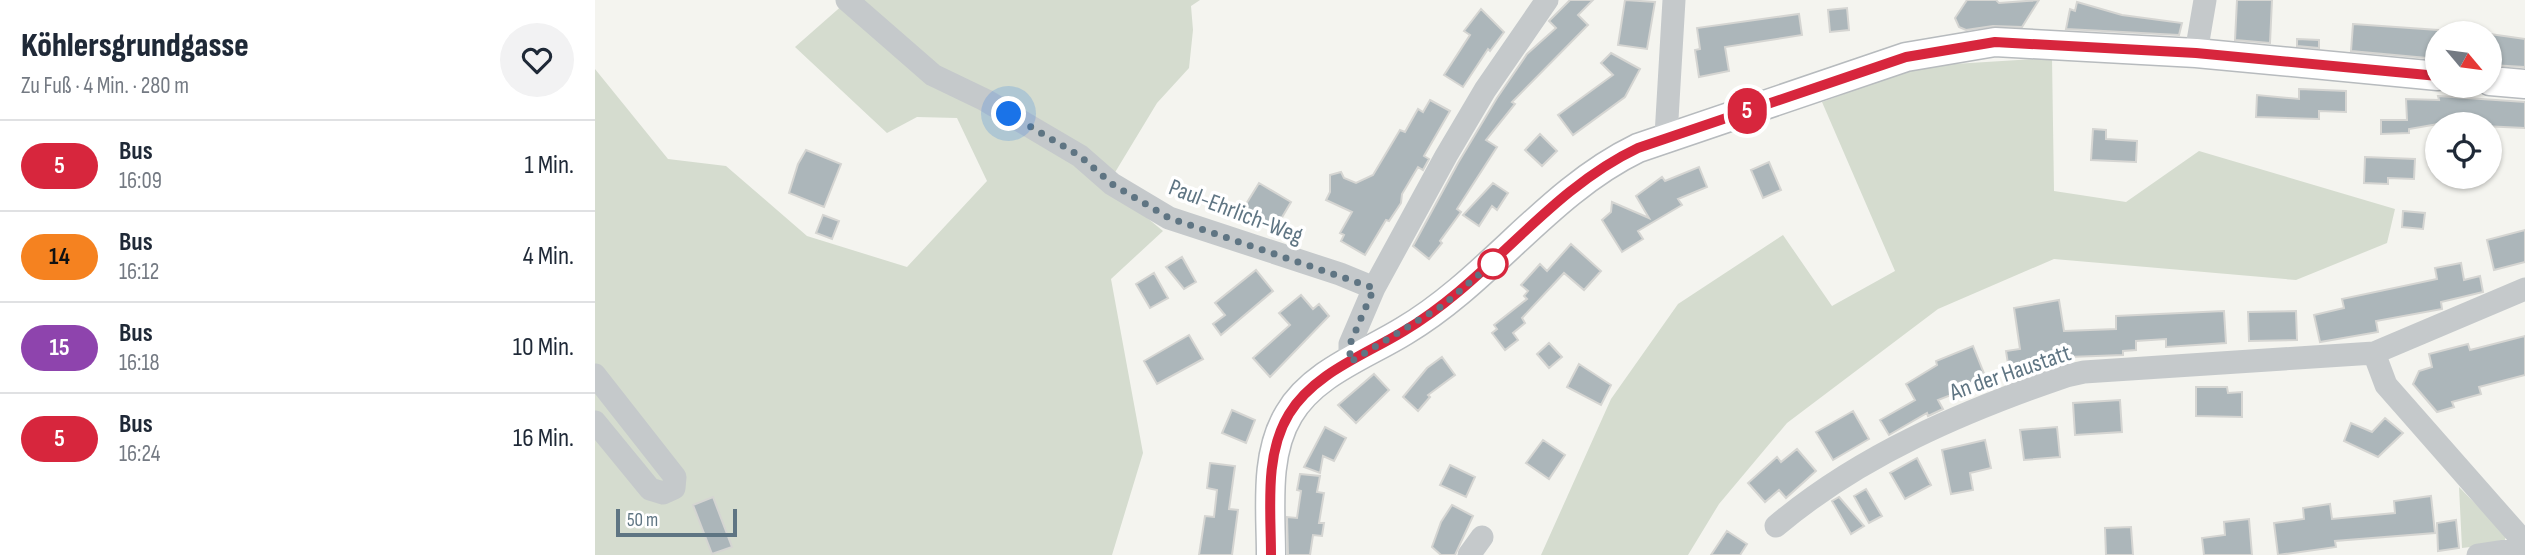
<!DOCTYPE html>
<html lang="de">
<head>
<meta charset="utf-8">
<style>
  body { margin:0; font-family:"Sofia Sans Condensed",sans-serif; background:#f2f2f3; color:#1f2937; height:100vh; display:flex; flex-direction:column; font-size:26px; white-space:nowrap }
  * { box-sizing:border-box; margin:0 }
  p { font-size:23px; color:#747a83 }
  .icon { flex:none; width:38px; height:38px; fill:none; stroke:currentColor; stroke-width:2; stroke-linecap:round; stroke-linejoin:round }
  .map { position:relative; flex:1; overflow:hidden }
  .drawer { display:flex; flex-direction:column; background:#fff; width:595px }
  .drawer>* { flex:none }
  .badge { padding:0 14px; border-radius:23px; font-size:24px; line-height:46px }
  .needle { width:46px; rotate:119deg }
  .tools { position:absolute; left:1830px; top:21px; display:grid; gap:14px }
  .tools a { display:grid; place-items:center; width:77px; height:77px; border-radius:50%; background:#fff; box-shadow:0 2px 5px #0004; font-size:35px }
  .scale { position:absolute; left:21px; bottom:18px; width:121px; box-sizing:border-box; padding-left:7px; border:4px solid #5f7583; border-top:0; font-size:19px; line-height:24px; white-space:nowrap; color:#5f7583; -webkit-text-stroke:5px #fff; paint-order:stroke }
  .you { position:absolute; width:35px; height:35px; margin:-18px; border:5px solid #fff; border-radius:50%; background:#1a73e8; box-shadow:0 0 0 10px #1a73e833 }
  .map>.badge { position:absolute; translate:-50% -50%; box-shadow:0 0 0 4px #fff }
  .round { display:grid; place-items:center; flex:none; width:74px; height:74px; border-radius:37px; background:#f2f2f3 }
  .headline { display:flex; align-items:center; justify-content:space-between; height:119px; padding:0 21px }
  h1 { font-size:33px; font-weight:800; line-height:52px }
  ul { padding:0; list-style:none }
  li { display:flex; align-items:center; gap:21px; height:91px; padding:0 21px; border-top:2px solid #e0e1e3 }
  li div { flex:1 }
  li b { display:block; font-size:26px }
  li em { font-style:normal }
  li .badge { min-width:77px; font-weight:700; text-align:center }
  main { display:flex; flex:1; min-height:0 }
  .map>svg:first-child { display:block }
</style>
</head>
<body>
<main>
<section class="drawer">
<div class="headline"><div><h1>Köhlersgrundgasse</h1><p>Zu Fuß · 4 Min. · 280 m</p></div><a class="round"><svg class="icon" aria-label="heart" viewBox="0 0 24 24"><path d="M12 20l-8-8c-3-5 5-10 8-4 3-6 11-1 8 4z"/></svg></a></div>
<ul>
<li><span class="badge" style="background:#d7263d;color:#fff">5</span><div><b>Bus</b><p>16:09</p></div><em>1 Min.</em></li>
<li><span class="badge" style="background:#f58220;color:#111">14</span><div><b>Bus</b><p>16:12</p></div><em>4 Min.</em></li>
<li><span class="badge" style="background:#8e44ad;color:#fff">15</span><div><b>Bus</b><p>16:18</p></div><em>10 Min.</em></li>
<li><span class="badge" style="background:#d7263d;color:#fff">5</span><div><b>Bus</b><p>16:24</p></div><em>16 Min.</em></li>
</ul>
</section>
<div class="map">
<svg width="1930" height="555" viewBox="0 0 1930 555">
  <rect width="100%" height="100%" fill="#f4f4ef"/>
  <path fill="#d5dccf" d="M 263,0 L 605,0 L 596,6 L 598,30 L 594,68 L 562,103 L 519,174 L 339,70 Z
    M 250,3 L 482,160 L 568,231 L 516,279 L 548,453 L 517,555 L 0,555 L 0,69 L 73,159 L 131,166 L 212,236 L 312,267 L 392,181 L 362,118 L 322,117 L 292,133 L 200,47 Z
    M 1457,58 L 1459,191 L 1531,202 L 1604,151 L 1800,209 L 1792,243 L 1701,280 L 1459,259 L 1343,309 L 1192,423 L 1124,504 L 1093,555 L 946,555 L 1016,399 L 1083,304 L 1188,235 L 1237,306 L 1300,271 L 1227,102 L 1327,66 Z
    M 1864,487 L 1907,531 L 1911,536 L 1909,543 L 1867,548 Z"/>
  <path fill="#acb6ba" stroke="#d5d5d2" stroke-width="2" d="M 975,0 L 998,0 L 983,15 L 993,25 L 917,102 L 920,104 L 891,140 L 902,147 L 862,209 L 866,212 L 845,241 L 847,243 L 834,259 L 818,246 L 863,163 L 902,98 L 932,54 L 961,28 L 954,21 Z
    M 1030,0 L 1060,2 L 1052,49 L 1023,45 Z
    M 1372,0 L 1401,0 L 1404,3 L 1444,0 L 1427,27 L 1398,26 L 1371,30 L 1364,27 L 1360,18 Z
    M 1642,0 L 1677,0 L 1675,43 L 1640,40 Z
    M 1482,2 L 1527,15 L 1587,23 L 1584,35 L 1471,29 L 1475,9 L 1480,11 Z
    M 1252,8 L 1254,30 L 1235,32 L 1233,10 Z
    M 886,9 L 909,32 L 895,51 L 893,49 L 868,87 L 849,75 L 875,35 L 869,31 Z
    M 1204,14 L 1207,35 L 1130,47 L 1134,71 L 1104,77 L 1100,50 L 1105,49 L 1102,28 Z
    M 1758,24 L 1843,30 L 1843,59 L 1756,51 Z
    M 1895,34 L 1930,39 L 1930,67 L 1895,65 Z
    M 1702,39 L 1724,40 L 1724,48 L 1702,46 Z
    M 1016,53 L 1045,69 L 1030,97 L 978,135 L 963,115 L 1018,75 L 1006,63 Z
    M 1704,89 L 1751,91 L 1751,112 L 1724,111 L 1724,119 L 1661,117 L 1662,95 L 1704,99 Z
    M 1843,96 L 1930,102 L 1930,128 L 1843,124 L 1814,129 L 1814,133 L 1786,134 L 1786,120 L 1812,120 L 1811,99 L 1844,100 Z
    M 835,100 L 855,111 L 829,156 L 834,159 L 828,170 L 823,167 L 807,194 L 806,203 L 794,221 L 791,220 L 770,255 L 746,241 L 749,235 L 745,233 L 757,212 L 731,200 L 735,192 L 735,175 L 746,172 L 749,178 L 761,183 L 778,175 L 805,130 L 810,132 L 823,109 L 828,112 Z
    M 1498,129 L 1511,130 L 1511,139 L 1542,141 L 1541,162 L 1496,160 Z
    M 945,134 L 962,151 L 947,166 L 930,150 Z
    M 211,150 L 246,164 L 229,207 L 194,193 L 203,164 Z
    M 1770,157 L 1820,159 L 1819,179 L 1793,178 L 1793,184 L 1769,183 Z
    M 1174,162 L 1186,190 L 1168,198 L 1156,170 Z
    M 1104,167 L 1112,187 L 1083,199 L 1087,205 L 1043,231 L 1048,239 L 1027,252 L 1007,220 L 1016,212 L 1017,202 L 1054,218 L 1041,196 L 1067,177 L 1070,181 Z
    M 664,183 L 696,202 L 680,229 L 648,209 Z
    M 898,183 L 913,193 L 902,210 L 897,206 L 884,226 L 868,215 Z
    M 1808,211 L 1830,213 L 1828,229 L 1807,227 Z
    M 228,215 L 244,221 L 237,239 L 221,233 Z
    M 1930,230 L 1930,262 L 1899,270 L 1892,240 Z
    M 976,244 L 1006,271 L 989,290 L 969,273 L 927,318 L 930,323 L 918,333 L 923,340 L 910,350 L 897,333 L 902,329 L 899,325 L 932,299 L 929,296 L 933,291 L 926,285 L 945,264 L 952,271 Z
    M 587,257 L 601,282 L 589,289 L 571,267 Z
    M 1866,263 L 1869,280 L 1885,276 L 1888,292 L 1846,302 L 1847,309 L 1781,321 L 1783,332 L 1725,342 L 1719,315 L 1749,308 L 1747,299 L 1842,279 L 1840,268 Z
    M 661,270 L 678,291 L 626,335 L 618,324 L 630,315 L 620,303 Z
    M 559,273 L 573,298 L 555,308 L 541,284 Z
    M 706,295 L 718,309 L 724,304 L 734,316 L 675,377 L 658,358 L 695,325 L 684,313 Z
    M 1464,300 L 1469,331 L 1521,329 L 1521,316 L 1629,311 L 1631,343 L 1571,347 L 1571,339 L 1541,341 L 1541,350 L 1528,351 L 1528,355 L 1473,357 L 1414,370 L 1411,351 L 1425,349 L 1419,308 Z
    M 1701,311 L 1702,340 L 1654,341 L 1653,312 Z
    M 594,335 L 608,359 L 562,384 L 549,361 Z
    M 1930,336 L 1930,375 L 1884,387 L 1886,394 L 1857,402 L 1859,407 L 1842,412 L 1818,384 L 1824,371 L 1837,367 L 1834,354 L 1873,344 L 1875,350 Z
    M 954,343 L 967,357 L 954,368 L 942,354 Z
    M 1378,346 L 1392,381 L 1343,400 L 1348,409 L 1333,416 L 1332,413 L 1294,435 L 1285,420 L 1320,400 L 1311,384 L 1342,365 L 1341,361 Z
    M 847,357 L 860,375 L 833,395 L 835,397 L 823,411 L 808,397 L 832,368 Z
    M 984,364 L 1016,385 L 1006,405 L 972,387 Z
    M 779,374 L 794,390 L 761,423 L 743,405 Z
    M 1601,387 L 1632,387 L 1633,393 L 1647,392 L 1647,417 L 1601,416 Z
    M 1525,400 L 1527,432 L 1480,435 L 1478,403 Z
    M 637,410 L 660,420 L 651,443 L 627,433 Z
    M 1258,411 L 1274,439 L 1238,460 L 1221,432 Z
    M 1790,418 L 1808,433 L 1783,457 L 1749,441 L 1756,423 L 1777,432 Z
    M 730,427 L 751,438 L 739,461 L 728,456 L 725,473 L 709,467 Z
    M 1462,427 L 1465,457 L 1429,460 L 1425,430 Z
    M 948,440 L 970,455 L 954,479 L 931,463 Z
    M 1390,440 L 1396,468 L 1375,473 L 1378,490 L 1356,494 L 1347,450 Z
    M 1202,449 L 1221,471 L 1191,498 L 1184,490 L 1170,502 L 1153,483 L 1182,457 L 1186,462 Z
    M 1322,458 L 1336,485 L 1310,499 L 1295,473 Z
    M 615,463 L 640,466 L 634,509 L 643,510 L 637,555 L 604,555 L 610,516 L 619,517 L 622,490 L 612,488 Z
    M 855,465 L 880,477 L 871,497 L 845,485 Z
    M 705,474 L 725,476 L 722,492 L 729,493 L 724,523 L 729,523 L 727,536 L 718,535 L 715,555 L 693,555 L 692,517 L 702,518 L 706,491 L 702,490 Z
    M 1271,489 L 1287,516 L 1274,523 L 1259,496 Z
    M 1836,496 L 1840,533 L 1740,541 L 1741,547 L 1683,555 L 1679,523 L 1709,519 L 1708,508 L 1735,504 L 1737,519 L 1800,513 L 1799,501 Z
    M 118,497 L 137,547 L 117,554 L 98,505 Z
    M 1244,497 L 1269,526 L 1256,534 L 1237,501 Z
    M 857,505 L 878,516 L 860,555 L 846,555 L 837,547 L 846,522 Z
    M 1654,519 L 1657,555 L 1609,555 L 1607,538 L 1630,535 L 1629,522 Z
    M 1861,520 L 1864,548 L 1843,551 L 1842,523 Z
    M 1536,527 L 1538,555 L 1511,555 L 1510,528 Z
    M 1132,531 L 1152,544 L 1145,555 L 1116,555 Z"/>
  <g fill="none" stroke-linecap="round" stroke-linejoin="round">
    <defs>
      <path id="major" d="M 1895,81 L 1930,84
        M 676,555 C 676,509 669,455 694,414 C 718,373 770,355 809,331 C 895,280 952,192 1043,148 L 1311,57 L 1400,42 L 1601,53 L 1843,76"/>
    </defs>
    <use href="#major" stroke="#b7bbbe" stroke-width="31"/>
    <path stroke="#c5c9cb" stroke-width="23" d="M 252,0 L 338,75 L 390,100 L 485,156 L 517,184 L 574,218 L 745,274 L 779,288
      M 1601,53 L 1610,0
      M 1071,136 L 1079,0
      M 1779,353 L 1791,385 L 1930,543
      M 755,362 L 755,344 L 779,288 L 851,156 L 890,90 L 952,0
      M 0,375 L 80,477 L 79,488 L 68,493 L 55,489 L 0,422
      M 1181,526 C 1265,455 1369,411 1471,376 L 1489,372 L 1779,353 L 1930,289
      M 874,555 L 887,537
      M 1883,555 L 1930,548"/>
    <use href="#major" stroke="#fff" stroke-width="28"/>
  </g>
  <g fill="none" stroke-linecap="round" stroke-linejoin="round">
    <defs>
      <path id="line" d="M 676,555 C 676,509 669,455 694,414 C 719,373 770,355 809,331 C 895,280 952,191 1043,148 L 1311,57 L 1400,42 L 1601,53 L 1843,76"/>
    </defs>
    <use href="#line" stroke="#fff" stroke-width="16"/>
    <use href="#line" stroke="#d7263d" stroke-width="10"/>
    <path stroke="#5f7583" stroke-width="7" stroke-dasharray="0 12.6" d="M 414,114 L 485,156 L 517,184 L 574,218 L 779,288 L 755,344 L 755,362 L 847,306 L 901,260 L 898,264"/>
  </g>
  <circle fill="#fff" stroke="#d7263d" stroke-width="3.5" cx="898" cy="264" r="14"/>
  <g text-anchor="middle" stroke-width="7" stroke-linejoin="round" paint-order="stroke">
    <g font-size="24" fill="#5f7583" stroke="#fff">
      <text transform="translate(641 211) rotate(21)" y="8">Paul-Ehrlich-Weg</text>
      <text transform="translate(1415 372) rotate(-19)" y="8">An der Haustatt</text>
    </g>
  </g>
</svg>
<div class="tools">
<a><svg class="needle" viewBox="-14 -14 28 28"><path d="M0-13l5 13h-10z" fill="#e53935"/><path d="M0 13l5-13h-10z" fill="#747a83"/></svg></a>
<a><svg class="icon" aria-label="locate" viewBox="0 0 24 24"><circle cx="12" cy="12" r="6"/><path d="M12 2v4M12 18v4M2 12h4M18 12h4"/></svg></a>
</div>
<div class="scale">50 m</div>
<div class="you" style="left:414px;top:114px"></div>
<b class="badge" style="left:1152px;top:111px;background:#d7263d;color:#fff">5</b>
</div>
</main>
</body>
</html>
